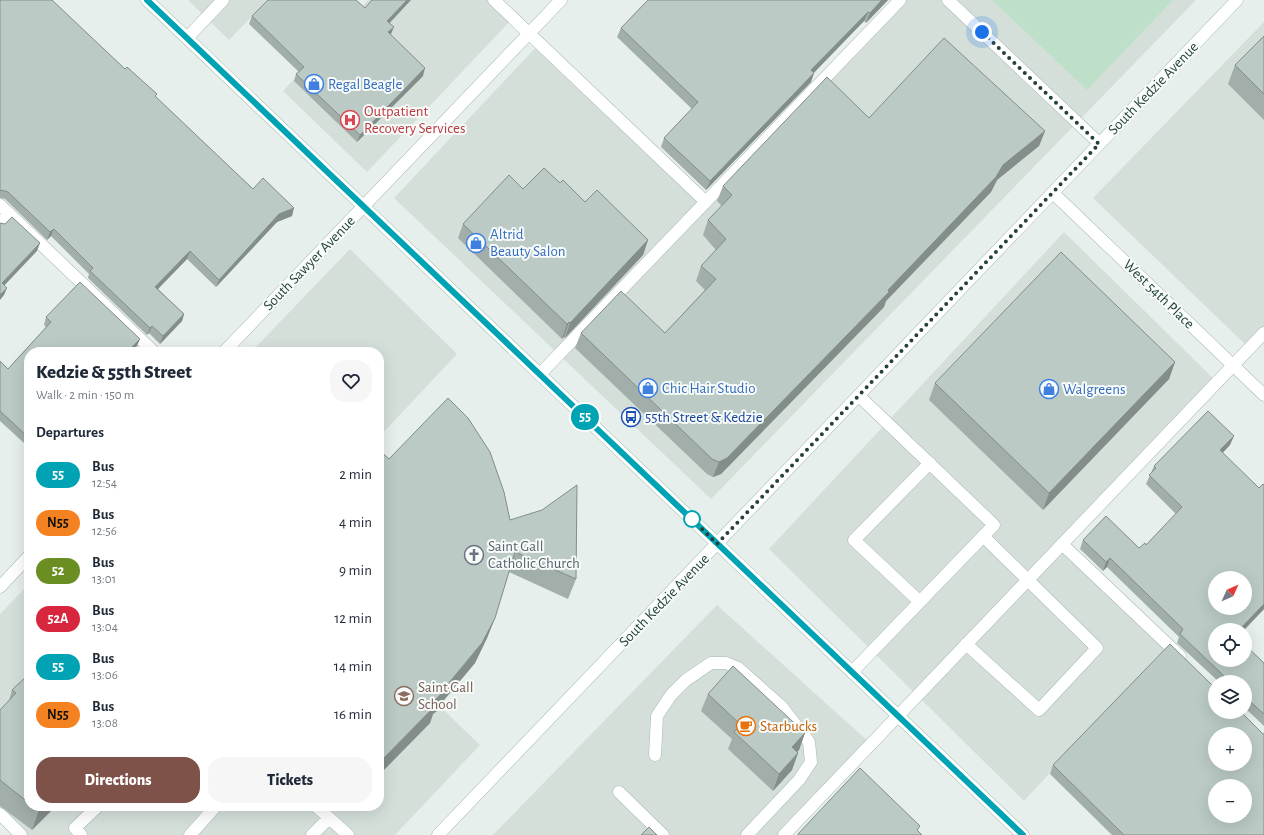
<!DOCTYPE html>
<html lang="en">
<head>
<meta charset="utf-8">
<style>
  body { margin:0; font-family:"Alegreya Sans",sans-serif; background:#f6f6f7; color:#1f2937; height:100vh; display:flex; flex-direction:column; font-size:15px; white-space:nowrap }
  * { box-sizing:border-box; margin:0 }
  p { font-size:13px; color:#747a83 }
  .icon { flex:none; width:22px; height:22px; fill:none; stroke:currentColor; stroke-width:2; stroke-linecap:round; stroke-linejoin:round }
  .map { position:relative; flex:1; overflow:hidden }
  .panel { position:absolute; left:24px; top:347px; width:360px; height:464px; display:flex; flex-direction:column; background:#fff; border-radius:16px; box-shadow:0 4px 16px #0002 }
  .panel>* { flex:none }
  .badge { padding:0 8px; border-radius:13px; font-size:14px; line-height:26px }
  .needle { width:26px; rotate:45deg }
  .fabs { position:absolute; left:1208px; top:571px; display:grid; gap:8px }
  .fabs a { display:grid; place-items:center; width:44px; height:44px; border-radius:50%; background:#fff; box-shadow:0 4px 16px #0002; font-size:20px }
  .you { position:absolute; width:20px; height:20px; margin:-10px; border:3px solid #fff; border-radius:50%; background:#1a73e8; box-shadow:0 0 0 6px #1a73e833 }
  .map>.badge { position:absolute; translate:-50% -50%; box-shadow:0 0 0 2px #fff }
  h2 { padding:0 12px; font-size:15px; line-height:36px }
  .round { display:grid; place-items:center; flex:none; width:42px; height:42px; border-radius:16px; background:#f6f6f7 }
  .head { display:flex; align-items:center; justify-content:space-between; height:68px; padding:0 12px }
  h1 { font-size:19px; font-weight:800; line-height:30px }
  .primary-button { display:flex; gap:8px; margin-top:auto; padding:8px 12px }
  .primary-button a { flex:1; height:46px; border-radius:16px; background:#7f5249; color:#fff; font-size:16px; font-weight:800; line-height:46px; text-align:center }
  .primary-button a+a { background:#f6f6f7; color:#1f2937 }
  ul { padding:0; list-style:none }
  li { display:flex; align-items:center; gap:12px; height:48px; padding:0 12px }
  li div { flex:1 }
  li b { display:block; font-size:15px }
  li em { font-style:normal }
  li .badge { min-width:44px; font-weight:700; text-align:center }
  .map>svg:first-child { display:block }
</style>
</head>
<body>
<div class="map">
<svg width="1264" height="835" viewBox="0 0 1264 835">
  <rect width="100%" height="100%" fill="#e6efeb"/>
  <path fill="#d4dfda" d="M 188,0 L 268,0 L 229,40 Z
    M 368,0 L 494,0 L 513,18 L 367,172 L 283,91 Z
    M 900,0 L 1196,0 L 711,499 L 394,198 L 539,44 L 706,202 Z
    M 1264,22 L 1264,333 L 1249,348 L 1093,198 Z
    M 1064,232 L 1217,382 L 1063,544 L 1168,645 L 1024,801 L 769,549 Z
    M 350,249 L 457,354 L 379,437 L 379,352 L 251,352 Z
    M 29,584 L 29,806 L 379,806 L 379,648 L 480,745 L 395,835 L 21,835 L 0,814 L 0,614 Z
    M 717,605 L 871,744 L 784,835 L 493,835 Z"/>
  <path fill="#bfe0c8" d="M 992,0 L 1173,0 L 1087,90 Z"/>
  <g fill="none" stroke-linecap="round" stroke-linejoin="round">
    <defs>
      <path id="service" d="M 494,0 L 706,202
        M 948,0 L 1099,143
        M 187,38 L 223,0
        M 0,205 L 154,352
        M 0,224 L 9,214
        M 540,374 L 900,0
        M 1062,544 L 1180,656
        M 919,601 L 854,540 L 930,463
        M 966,644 L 1039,710 L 1097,648 L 983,536
        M 852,672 L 994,525 L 859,396
        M 655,755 L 657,716 L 671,695 L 686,680 L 711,663 L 726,663 L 738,668 L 782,707 L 809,742 L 811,762 L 799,780 L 747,835
        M 619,792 L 663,835
        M 316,806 L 348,835
        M 0,814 L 21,835
        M 81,835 L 75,828 L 98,806
        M 190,835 L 216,806
        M 312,835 L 329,818
        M 784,835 L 1264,333"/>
      <path id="minor" d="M 1053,193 L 1264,395
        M 224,352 L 561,0
        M 0,587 L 29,556"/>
      <path id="secondary" d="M 147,0 L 1023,835
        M 438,835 L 1237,0"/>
    </defs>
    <use href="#service" stroke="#a8b8b2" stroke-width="13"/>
    <use href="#minor" stroke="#a8b8b2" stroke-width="13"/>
    <use href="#secondary" stroke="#a4bbb3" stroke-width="13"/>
    <use href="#service" stroke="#fff" stroke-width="12"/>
    <use href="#minor" stroke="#fff" stroke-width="12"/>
    <use href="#secondary" stroke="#fff" stroke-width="12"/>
  </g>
  <path fill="#a1aea9" d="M 0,0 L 125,69 L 253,189 L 292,216 L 277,222 L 216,287 L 187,259 L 158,289 L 184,314 L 182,321 L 160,344 L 149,333 L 147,335 L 88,278 L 89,274 L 51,236 L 47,240 L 5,199 L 0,198 Z
    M 648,0 L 888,0 L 866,23 L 864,21 L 814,72 L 811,82 L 706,190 L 661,147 L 664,138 L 692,109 L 617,37 L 621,28 Z
    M 365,8 L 389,23 L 391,34 L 391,35 L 423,76 L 357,142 L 294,81 L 296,74 L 299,72 L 249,24 L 252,16 Z
    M 1264,36 L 1264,120 L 1228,84 L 1235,65 Z
    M 869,118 L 1045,131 L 1039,146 L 997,180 L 991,192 L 886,301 L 884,307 L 721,474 L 713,477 L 707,474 L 575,348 L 581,333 L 665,333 L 705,290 L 696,281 L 701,266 L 716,250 L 703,235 L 708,220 L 722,206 L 717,201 L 723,186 Z
    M 560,183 L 585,202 L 648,240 L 643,255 L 565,338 L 564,337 L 562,339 L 458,238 L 463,224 Z
    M 46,317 L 137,346 L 29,352 L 29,442 L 24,443 L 0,421 L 0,361 L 8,369 L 46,327 L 44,325 Z
    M 1175,362 L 1169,379 L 1043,510 L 929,400 L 935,383 Z
    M 1230,445 L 1222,453 L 1264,609 L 1244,630 L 1215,630 L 1264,663 L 1264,726 L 1245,708 L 1245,682 L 1219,682 L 1177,643 L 1179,637 L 1107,567 L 1103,571 L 1080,549 L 1083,540 L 1139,548 L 1146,545 L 1176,514 L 1146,484 L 1154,466 Z
    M 379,450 L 389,459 L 510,520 L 576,579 L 568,599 L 509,572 L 495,618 L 487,638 L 475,663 L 439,706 L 437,711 L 433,714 L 430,723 L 379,775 Z
    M 29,674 L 29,806 L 56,806 L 32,830 L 0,806 L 0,710 L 9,701 L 12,690 Z
    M 1213,686 L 1264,835 L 1112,835 L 1050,774 L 1053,765 Z
    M 708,694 L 805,733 L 799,750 L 797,752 L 798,753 L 792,770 L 773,791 L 728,749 L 732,739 L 701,711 Z
    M 340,806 L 349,806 L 344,810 Z"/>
  <path fill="#838d89" d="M 407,0 L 411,0 L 385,28 L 387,21 Z
    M 882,0 L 888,0 L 866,23 L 870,13 Z
    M 868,12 L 864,21 L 808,79 L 811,70 Z
    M 394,27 L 391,34 L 386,40 L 388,32 Z
    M 425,68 L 423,76 L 357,142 L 360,135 Z
    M 814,73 L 811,82 L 706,190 L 710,181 Z
    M 1045,131 L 1039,146 L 997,180 L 991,192 L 886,301 L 884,307 L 721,474 L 713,477 L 719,462 L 888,290 L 1003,165 Z
    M 294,208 L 292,216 L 277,222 L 216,287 L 219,280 L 279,214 Z
    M 54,229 L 51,236 L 47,240 L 50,232 Z
    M 648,240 L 643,255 L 565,338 L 570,323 Z
    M 40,243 L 37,251 L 0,290 L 2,283 Z
    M 190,251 L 187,259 L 153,294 L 155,287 Z
    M 7,288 L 4,295 L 0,300 L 0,295 Z
    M 184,314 L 182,321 L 160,344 L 163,336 Z
    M 569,322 L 564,337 L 562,339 L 567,324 Z
    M 152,326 L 149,333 L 147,335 L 150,328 Z
    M 140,339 L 137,346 L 132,352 L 127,352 Z
    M 1175,362 L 1169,379 L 1043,510 L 1049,493 Z
    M 29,435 L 29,442 L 24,443 L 27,436 Z
    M 1234,436 L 1230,445 L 1217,459 L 1220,450 Z
    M 1110,558 L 1107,567 L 1103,571 L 1106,562 Z
    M 1264,604 L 1264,609 L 1244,630 L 1239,630 Z
    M 495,618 L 487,638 L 475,663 L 439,706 L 437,711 L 433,714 L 430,723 L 379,775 L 379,763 L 435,700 L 443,690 Z
    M 805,733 L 799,750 L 786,764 L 792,747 Z
    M 798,753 L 792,770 L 773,791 L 779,774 Z
    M 43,806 L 56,806 L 32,830 L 39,810 Z
    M 346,806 L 349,806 L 344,810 Z"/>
  <path fill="#bbcac4" stroke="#838d89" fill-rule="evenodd" d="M 0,0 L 52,0 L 125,69 L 127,67 L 157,94 L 155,96 L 253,189 L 263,178 L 294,208 L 279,214 L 219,280 L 190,251 L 155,287 L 184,314 L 163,336 L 152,326 L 150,328 L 90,271 L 93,268 L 54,229 L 50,232 L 8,192 L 1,190 L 0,191 Z
    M 268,0 L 356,0 L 365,8 L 372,0 L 407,0 L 387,21 L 394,27 L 388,32 L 425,68 L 360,135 L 296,74 L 304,67 L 252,16 Z
    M 648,0 L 882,0 L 870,13 L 868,12 L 811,70 L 814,73 L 710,181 L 664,138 L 698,102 L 621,28 Z
    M 1264,36 L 1264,94 L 1235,65 Z
    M 944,38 L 1045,131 L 1003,165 L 996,177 L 888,290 L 889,292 L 727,458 L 719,462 L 712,459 L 581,333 L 621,291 L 665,333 L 716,279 L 701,266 L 726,239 L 708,220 L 732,195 L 723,186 L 827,77 L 869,118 Z
    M 544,168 L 560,183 L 563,180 L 585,202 L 597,190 L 648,240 L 570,323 L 569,322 L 567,324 L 463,224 L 509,175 L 523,189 Z
    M 12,217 L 40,243 L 2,283 L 7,288 L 0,295 L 0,223 L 5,224 Z
    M 1061,252 L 1175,362 L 1049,493 L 935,383 Z
    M 80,282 L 140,339 L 127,352 L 29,352 L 29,435 L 27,436 L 0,411 L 0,361 L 8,369 L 51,322 L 46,317 Z
    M 448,398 L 468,418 L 490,452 L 504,492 L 510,520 L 542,510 L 577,485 L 576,579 L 515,552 L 495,618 L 482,643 L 443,690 L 444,691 L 435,700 L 438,703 L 379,763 L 379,450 L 389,459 Z
    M 1208,411 L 1234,436 L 1220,450 L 1259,488 L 1263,484 L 1264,485 L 1264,604 L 1239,630 L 1215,630 L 1215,660 L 1245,660 L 1245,645 L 1264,663 L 1264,714 L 1245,697 L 1245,682 L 1225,682 L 1225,678 L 1223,675 L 1180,634 L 1183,629 L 1110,558 L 1106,562 L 1083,540 L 1106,516 L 1139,548 L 1145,543 L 1146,545 L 1182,507 L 1149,475 L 1156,468 L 1154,466 ZM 1215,578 L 1245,578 L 1245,608 L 1215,608 Z
    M 1170,644 L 1213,686 L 1215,686 L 1215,712 L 1241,712 L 1262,733 L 1264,734 L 1264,835 L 1124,835 L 1053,765 ZM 1215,734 L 1245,734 L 1245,764 L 1215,764 ZM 1215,786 L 1245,786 L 1245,816 L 1215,816 Z
    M 733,666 L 805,733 L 792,747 L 798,753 L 779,774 L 734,732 L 741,725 L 708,694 Z
    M 29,674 L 29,803 L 0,780 L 0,710 L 16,693 L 12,690 Z
    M 860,768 L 920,826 L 917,830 L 922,835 L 798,835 L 798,834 Z
    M 33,806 L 43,806 L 39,810 Z
    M 649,827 L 657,835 L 641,835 Z"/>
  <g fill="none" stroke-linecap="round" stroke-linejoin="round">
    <defs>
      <path id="line" d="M 147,0 L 1023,835"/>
    </defs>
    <use href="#line" stroke="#fff" stroke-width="9"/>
    <use href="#line" stroke="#00a3b4" stroke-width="6"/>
    <path stroke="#24423a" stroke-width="4" stroke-dasharray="0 7.2" d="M 692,519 L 717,544 L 1099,144 L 982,32"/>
  </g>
  <defs>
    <symbol id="shop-ring" viewBox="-11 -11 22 22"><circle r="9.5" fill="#f7fbf9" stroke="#3f7fe0" stroke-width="1.5"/><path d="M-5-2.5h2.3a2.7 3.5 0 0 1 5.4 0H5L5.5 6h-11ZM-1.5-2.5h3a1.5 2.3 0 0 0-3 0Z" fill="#3f7fe0"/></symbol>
    <symbol id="hospital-ring" viewBox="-11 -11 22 22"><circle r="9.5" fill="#f7fbf9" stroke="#e0444e" stroke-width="1.5"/><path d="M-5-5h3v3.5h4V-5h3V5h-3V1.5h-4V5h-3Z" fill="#e0444e"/></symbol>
    <symbol id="bus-ring" viewBox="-11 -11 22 22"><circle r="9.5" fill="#f7fbf9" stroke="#1a4fb4" stroke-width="1.5"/><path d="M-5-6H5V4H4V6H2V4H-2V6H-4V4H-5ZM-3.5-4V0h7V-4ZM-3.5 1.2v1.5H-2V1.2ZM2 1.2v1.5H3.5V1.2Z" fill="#1a4fb4"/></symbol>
    <symbol id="church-ring" viewBox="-11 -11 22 22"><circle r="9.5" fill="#f7fbf9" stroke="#6b7280" stroke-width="1.5"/><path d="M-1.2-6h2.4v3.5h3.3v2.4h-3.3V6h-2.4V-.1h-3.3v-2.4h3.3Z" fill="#6b7280"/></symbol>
    <symbol id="school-ring" viewBox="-11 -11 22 22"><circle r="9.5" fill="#f7fbf9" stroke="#8d6e63" stroke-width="1.5"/><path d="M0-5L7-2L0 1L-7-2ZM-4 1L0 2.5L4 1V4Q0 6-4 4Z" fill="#8d6e63"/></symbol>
    <symbol id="cafe-ring" viewBox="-11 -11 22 22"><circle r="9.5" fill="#f7fbf9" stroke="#e8710a" stroke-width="1.5"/><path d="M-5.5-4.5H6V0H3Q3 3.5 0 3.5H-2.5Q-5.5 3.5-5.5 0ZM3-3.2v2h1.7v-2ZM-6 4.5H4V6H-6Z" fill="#e8710a"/></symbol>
  </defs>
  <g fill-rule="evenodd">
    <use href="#shop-ring" x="303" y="73" width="22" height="22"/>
    <use href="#hospital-ring" x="339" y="109" width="22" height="22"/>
    <use href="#shop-ring" x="465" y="232" width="22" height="22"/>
    <use href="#shop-ring" x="637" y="377" width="22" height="22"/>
    <use href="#shop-ring" x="1038" y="378" width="22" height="22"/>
    <use href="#bus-ring" x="620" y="406" width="22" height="22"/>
    <use href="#church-ring" x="463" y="544" width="22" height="22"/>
    <use href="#school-ring" x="393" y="685" width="22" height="22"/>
    <use href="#cafe-ring" x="735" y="715" width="22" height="22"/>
  </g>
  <circle fill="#fff" stroke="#00a3b4" stroke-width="2" cx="692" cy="519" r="8"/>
  <g text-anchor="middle" stroke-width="4" stroke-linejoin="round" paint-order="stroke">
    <g font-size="15" fill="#366cbe" stroke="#f7fbf9" text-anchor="start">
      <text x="328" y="89">Regal Beagle</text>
      <text x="490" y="239">Altrid<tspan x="490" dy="17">Beauty Salon</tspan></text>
      <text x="662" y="393">Chic Hair Studio</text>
      <text x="1063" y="394">Walgreens</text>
    </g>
    <g font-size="15" fill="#24423a" stroke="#f7fbf9">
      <text transform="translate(1153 88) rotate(-46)" y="5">South Kedzie Avenue</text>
      <text transform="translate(309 263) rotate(-46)" y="5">South Sawyer Avenue</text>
      <text transform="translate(1159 294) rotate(44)" y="5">West 54th Place</text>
      <text transform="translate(664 600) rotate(-46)" y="5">South Kedzie Avenue</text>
    </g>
    <g font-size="15" fill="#be3a42" stroke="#f7fbf9" text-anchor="start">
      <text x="364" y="116">Outpatient<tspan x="364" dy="17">Recovery Services</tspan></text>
    </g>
    <g font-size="15" fill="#164399" stroke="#f7fbf9" text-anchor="start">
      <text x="645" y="422">55th Street &amp; Kedzie</text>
    </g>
    <g font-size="15" fill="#5b616d" stroke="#f7fbf9" text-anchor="start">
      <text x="488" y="551">Saint Gall<tspan x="488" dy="17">Catholic Church</tspan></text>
    </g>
    <g font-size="15" fill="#785e54" stroke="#f7fbf9" text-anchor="start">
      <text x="418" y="692">Saint Gall<tspan x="418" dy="17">School</tspan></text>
    </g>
    <g font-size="15" fill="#c56008" stroke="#f7fbf9" text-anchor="start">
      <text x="760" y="731">Starbucks</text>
    </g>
  </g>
</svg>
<div class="fabs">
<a><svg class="needle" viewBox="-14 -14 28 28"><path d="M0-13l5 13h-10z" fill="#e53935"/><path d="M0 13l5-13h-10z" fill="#747a83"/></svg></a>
<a><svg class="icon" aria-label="locate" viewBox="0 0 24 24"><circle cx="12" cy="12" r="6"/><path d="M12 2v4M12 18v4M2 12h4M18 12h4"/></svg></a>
<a><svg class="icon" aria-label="layers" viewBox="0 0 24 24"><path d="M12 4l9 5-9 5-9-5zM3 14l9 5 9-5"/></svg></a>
<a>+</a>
<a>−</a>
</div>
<div class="you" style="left:982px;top:32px"></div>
<b class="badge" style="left:585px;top:417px;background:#00a3b4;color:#fff">55</b>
<section class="panel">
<div class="head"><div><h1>Kedzie &amp; 55th Street</h1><p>Walk · 2 min · 150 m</p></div><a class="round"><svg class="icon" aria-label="heart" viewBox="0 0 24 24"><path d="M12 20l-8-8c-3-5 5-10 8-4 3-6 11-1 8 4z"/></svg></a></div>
<h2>Departures</h2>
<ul>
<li><span class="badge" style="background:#00a3b4;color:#fff">55</span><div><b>Bus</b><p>12:54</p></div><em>2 min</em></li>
<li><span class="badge" style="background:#f58220;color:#111">N55</span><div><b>Bus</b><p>12:56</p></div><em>4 min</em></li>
<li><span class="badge" style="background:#6b8e23;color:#fff">52</span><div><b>Bus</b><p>13:01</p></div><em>9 min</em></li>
<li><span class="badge" style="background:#d7263d;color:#fff">52A</span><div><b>Bus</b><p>13:04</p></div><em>12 min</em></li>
<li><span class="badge" style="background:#00a3b4;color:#fff">55</span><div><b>Bus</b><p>13:06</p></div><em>14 min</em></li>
<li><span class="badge" style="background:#f58220;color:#111">N55</span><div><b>Bus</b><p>13:08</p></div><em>16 min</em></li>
</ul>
<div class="primary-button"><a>Directions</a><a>Tickets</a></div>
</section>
</div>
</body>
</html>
